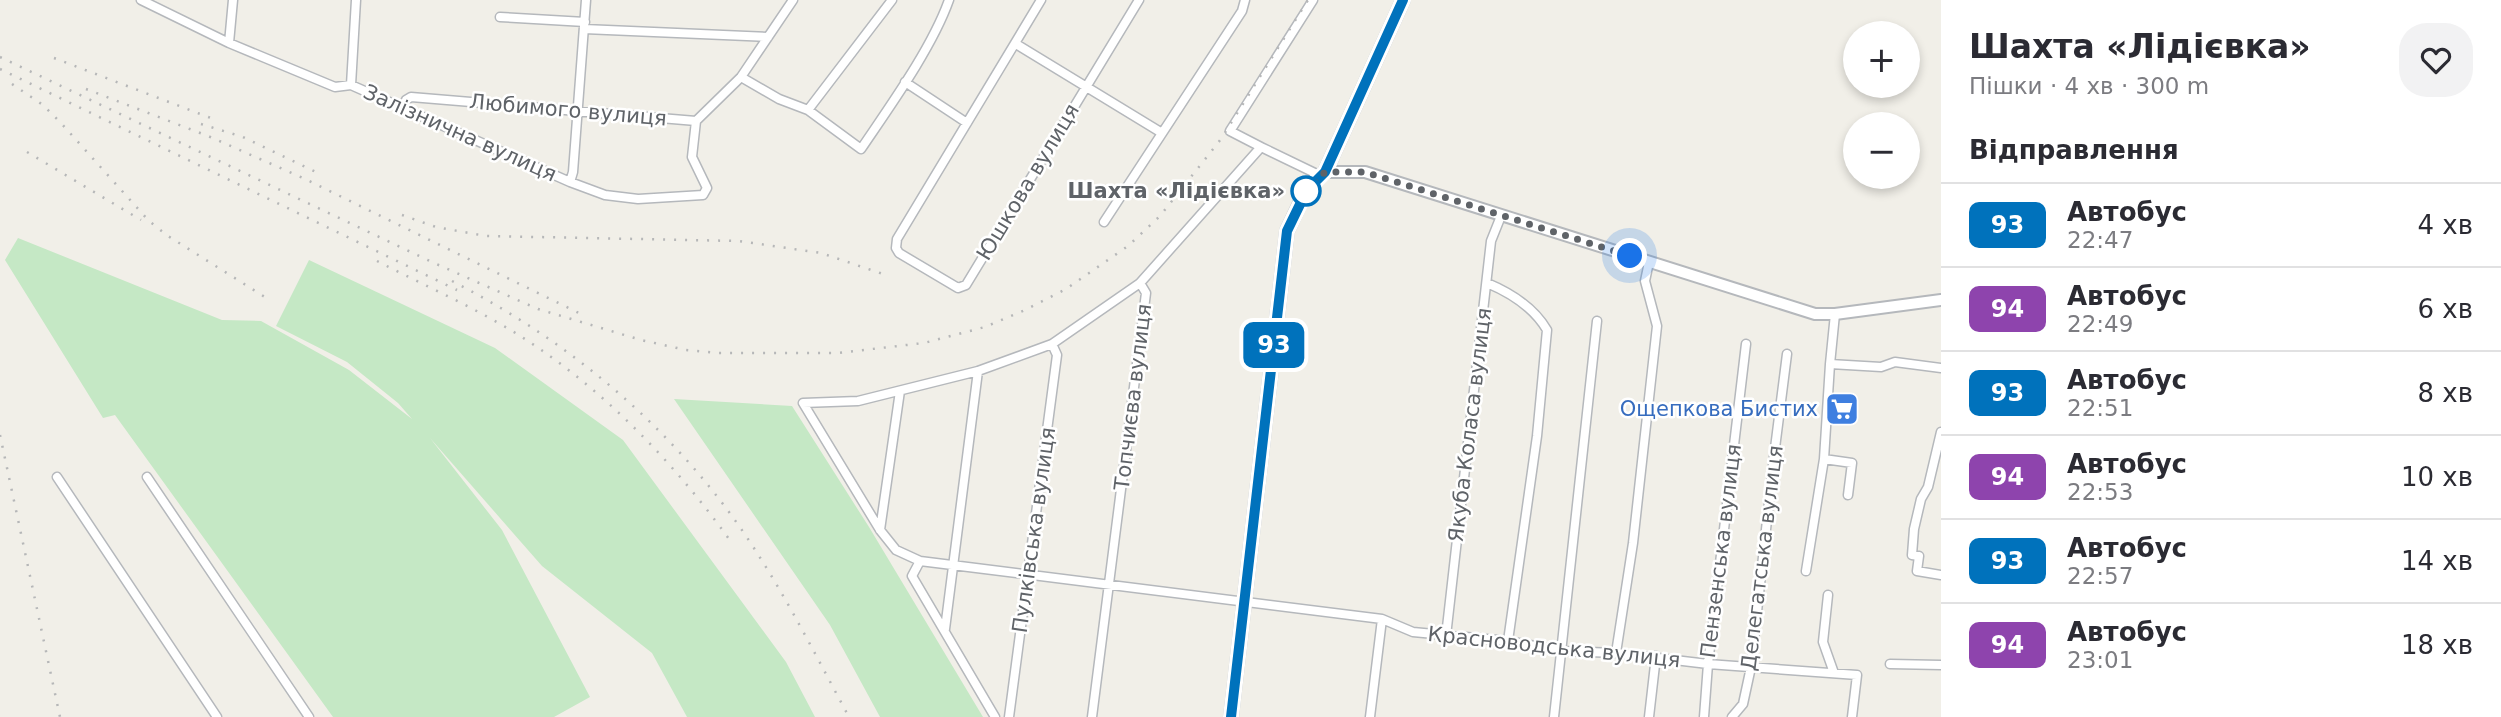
<!DOCTYPE html>
<html lang="uk">
<head>
<meta charset="utf-8">
<style>
  body { margin:0; font-family:"DejaVu Sans",sans-serif; background:#f2f2f3; color:#2b2b33; height:100vh; display:flex; flex-direction:column; font-size:26px; white-space:nowrap }
  * { box-sizing:border-box; margin:0 }
  p { font-size:23px; color:#7c7c81 }
  .icon { flex:none; width:38px; height:38px; fill:none; stroke:currentColor; stroke-width:2; stroke-linecap:round; stroke-linejoin:round }
  .map { position:relative; flex:1; overflow:hidden }
  .details { display:flex; flex-direction:column; background:#fff; width:560px }
  .details>* { flex:none }
  .badge { padding:0 14px; border-radius:10px; font-size:24px; line-height:46px }
  .tools { position:absolute; left:1843px; top:21px; display:grid; gap:14px }
  .tools a { display:grid; place-items:center; width:77px; height:77px; border-radius:50%; background:#fff; box-shadow:0 4px 10px #0003; font-size:35px }
  .you { position:absolute; width:35px; height:35px; margin:-18px; border:5px solid #fff; border-radius:50%; background:#1a73e8; box-shadow:0 0 0 10px #1a73e833 }
  .map>.badge { position:absolute; translate:-50% -50%; box-shadow:0 0 0 4px #fff }
  h2 { padding:0 28px; font-size:26px; line-height:63px }
  .round { display:grid; place-items:center; flex:none; width:74px; height:74px; border-radius:28px; background:#f2f2f3 }
  .summary { display:flex; align-items:center; justify-content:space-between; height:119px; padding:0 28px }
  h1 { font-size:33px; font-weight:800; line-height:52px }
  ul { padding:0; list-style:none }
  li { display:flex; align-items:center; gap:21px; height:84px; padding:0 28px; border-top:2px solid #e1e1e2 }
  li div { flex:1 }
  li b { display:block; font-size:26px }
  li em { font-style:normal }
  li .badge { min-width:77px; font-weight:700; text-align:center }
  main { display:flex; flex:1; min-height:0 }
  .map>svg:first-child { display:block }
</style>
</head>
<body>
<main>
<div class="map">
<svg width="1941" height="717" viewBox="0 0 1941 717">
  <rect width="100%" height="100%" fill="#f1efe8"/>
  <path fill="#c5e8c5" d="M 18,238 L 222,320 L 261,321 L 349,370 L 412,419 L 398,403 L 347,362 L 276,326 L 309,260 L 495,348 L 623,440 L 786,662 L 815,717 L 687,717 L 652,653 L 542,566 L 430,438 L 502,530 L 590,697 L 554,717 L 333,717 L 115,415 L 103,418 L 5,260 Z
    M 674,399 L 792,406 L 869,527 L 983,717 L 880,717 L 830,625 Z"/>
  <g fill="none" stroke-linecap="round" stroke-linejoin="round">
    <defs>
      <path id="minor" d="M 141,0 L 229,43 L 335,87 L 351,85 L 570,182 L 605,195 L 638,199 L 703,195 L 707,188 L 692,157 L 696,121 L 741,77 L 793,0
        M 1041,0 L 897,239 L 896,248 L 899,253 L 958,288 L 966,285 L 1139,0
        M 500,17 L 585,22
        M 584,29 L 768,37
        M 229,43 L 233,0
        M 1016,44 L 1162,133
        M 741,77 L 779,99 L 808,110 L 861,149 C 890,106 932,48 949,0
        M 905,82 L 967,123
        M 351,85 L 356,0
        M 403,107 L 406,100 L 411,97 L 696,121
        M 808,110 L 892,0
        M 1261,147 L 1230,131 L 1313,0
        M 570,182 L 573,172 L 586,0
        M 1104,222 L 1242,11 L 1245,0
        M 1487,283 C 1511,293 1534,308 1547,330 L 1537,436 L 1508,641
        M 1835,314 L 1830,364 L 1881,367 L 1895,362 L 1941,368
        M 1941,432 L 1928,487 L 1921,499 L 1914,529 L 1912,555 L 1919,556 L 1917,571 L 1941,575
        M 1824,459 L 1852,463 L 1848,495
        M 57,477 L 217,717
        M 147,477 L 309,717
        M 880,530 L 900,391
        M 920,561 L 1382,619 L 1413,632 L 1508,641 L 1562,651 L 1616,653 L 1708,664 L 1857,675 L 1852,717
        M 1806,571 L 1824,459 L 1830,364
        M 1828,595 L 1823,642 L 1834,673
        M 945,629 L 978,371
        M 1446,636 L 1491,241 L 1501,216
        M 1616,653 L 1633,543 L 1657,326 L 1645,281 L 1649,262
        M 1890,664 L 1941,665
        M 995,717 L 912,576 L 920,561 L 896,550 L 880,530 L 803,403 L 858,401 L 978,371 L 1052,344 L 1140,283
        M 1009,717 L 1057,355 L 1052,344
        M 1092,717 L 1146,293 L 1140,283 L 1261,147 L 1321,176
        M 1370,717 L 1382,619
        M 1554,717 L 1597,321
        M 1649,717 L 1656,656
        M 1704,717 L 1708,664 L 1746,344
        M 1732,717 L 1743,704 L 1751,667 L 1774,456 L 1787,354"/>
      <path id="tertiary" d="M 1325,172 L 1365,172 L 1815,314 L 1835,314 L 1941,300"/>
      <path id="secondary" d="M 1231,717 L 1287,231 L 1307,189 L 1325,172 L 1403,0"/>
    </defs>
    <use href="#minor" stroke="#b5b8bc" stroke-width="11"/>
    <use href="#tertiary" stroke="#b5b8bc" stroke-width="14"/>
    <use href="#secondary" stroke="#b6babf" stroke-width="16"/>
    <use href="#minor" stroke="#fff" stroke-width="8"/>
    <use href="#tertiary" stroke="#fff" stroke-width="10"/>
    <use href="#secondary" stroke="#fff" stroke-width="12"/>
    <path stroke="#b6b7b8" stroke-width="2.5" stroke-dasharray="2 9" stroke-linecap="butt" d="M 0,57 L 434,263 L 538,309 L 641,340 L 686,350 L 718,353 L 837,353 L 924,343 L 985,327 L 1025,310 L 1066,289 L 1128,246 L 1160,216 L 1221,139 L 1308,0
      M 54,58 L 216,120
      M 0,69 L 457,290
      M 12,84 L 43,105 L 61,123 L 149,221 L 168,236 L 268,299
      M 86,89 L 208,136 L 303,178 L 583,315
      M 201,124 L 243,137 L 320,174
      M 27,152 L 141,220
      M 402,215 L 436,227 L 486,236 L 739,241 L 821,253 L 886,275
      M 377,261 C 427,287 481,310 528,341 C 607,393 674,463 729,539
      M 452,281 C 569,341 672,427 746,536 C 785,594 816,656 849,717
      M 0,435 L 60,717"/>
  </g>
  <g fill="none" stroke-linecap="round" stroke-linejoin="round">
    <defs>
      <path id="line" d="M 1231,717 L 1287,231 L 1307,190 L 1325,172 L 1403,0"/>
    </defs>
    <use href="#line" stroke="#fff" stroke-width="16"/>
    <use href="#line" stroke="#0072bc" stroke-width="10"/>
    <path stroke="#5f6368" stroke-width="7" stroke-dasharray="0 12.6" d="M 1306,191 L 1325,172 L 1365,172 L 1630,256"/>
  </g>
  <defs>
    <symbol id="supermarket-square" viewBox="-11 -11 22 22"><rect x="-9" y="-9" width="18" height="18" rx="4" fill="#3f7fe0" stroke="#fff"/><path d="M-6-5.5h2.5l.6 2H6L4.5 2H-2.5L-4.4-4H-6ZM-1.5 3.2a1.3 1.3 0 1 0 .1 0ZM3 3.2a1.3 1.3 0 1 0 .1 0Z" fill="#fff"/></symbol>
  </defs>
  <g fill-rule="evenodd">
    <use href="#supermarket-square" x="1823" y="390" width="38" height="38"/>
  </g>
  <circle fill="#fff" stroke="#0072bc" stroke-width="3.5" cx="1306" cy="191" r="14"/>
  <g text-anchor="middle" stroke-width="5" stroke-linejoin="round" paint-order="stroke">
    <g font-size="21" fill="#5f6368" stroke="#fff">
      <text transform="translate(568 110) rotate(5)" y="7">Любимого вулиця</text>
      <text transform="translate(460 133) rotate(24)" y="7">Залізнична вулиця</text>
      <text transform="translate(1028 182) rotate(-59)" y="7">Юшкова вулиця</text>
      <text transform="translate(1133 397) rotate(-83)" y="7">Топчиєва вулиця</text>
      <text transform="translate(1470 425) rotate(-83)" y="7">Якуба Коласа вулиця</text>
      <text transform="translate(1034 530) rotate(-82)" y="7">Пулківська вулиця</text>
      <text transform="translate(1721 551) rotate(-83)" y="7">Пензенська вулиця</text>
      <text transform="translate(1762 558) rotate(-83)" y="7">Делегатська вулиця</text>
      <text transform="translate(1554 647) rotate(6)" y="7">Красноводська вулиця</text>
    </g>
    <g font-size="21" font-weight="bold" fill="#5f6368" stroke="#fff" text-anchor="end">
      <text x="1285" y="198">Шахта «Лідієвка»</text>
    </g>
    <g font-size="21" fill="#366cbe" stroke="#fff" text-anchor="end">
      <text x="1818" y="416">Ощепкова Бистих</text>
    </g>
  </g>
</svg>
<div class="tools">
<a>+</a>
<a>−</a>
</div>
<div class="you" style="left:1630px;top:256px"></div>
<b class="badge" style="left:1274px;top:345px;background:#0072bc;color:#fff">93</b>
</div>
<section class="details">
<div class="summary"><div><h1>Шахта «Лідієвка»</h1><p>Пішки · 4 хв · 300 m</p></div><a class="round"><svg class="icon" aria-label="heart" viewBox="0 0 24 24"><path d="M12 20l-8-8c-3-5 5-10 8-4 3-6 11-1 8 4z"/></svg></a></div>
<h2>Відправлення</h2>
<ul>
<li><span class="badge" style="background:#0072bc;color:#fff">93</span><div><b>Автобус</b><p>22:47</p></div><em>4 хв</em></li>
<li><span class="badge" style="background:#8e44ad;color:#fff">94</span><div><b>Автобус</b><p>22:49</p></div><em>6 хв</em></li>
<li><span class="badge" style="background:#0072bc;color:#fff">93</span><div><b>Автобус</b><p>22:51</p></div><em>8 хв</em></li>
<li><span class="badge" style="background:#8e44ad;color:#fff">94</span><div><b>Автобус</b><p>22:53</p></div><em>10 хв</em></li>
<li><span class="badge" style="background:#0072bc;color:#fff">93</span><div><b>Автобус</b><p>22:57</p></div><em>14 хв</em></li>
<li><span class="badge" style="background:#8e44ad;color:#fff">94</span><div><b>Автобус</b><p>23:01</p></div><em>18 хв</em></li>
</ul>
</section>
</main>
</body>
</html>
